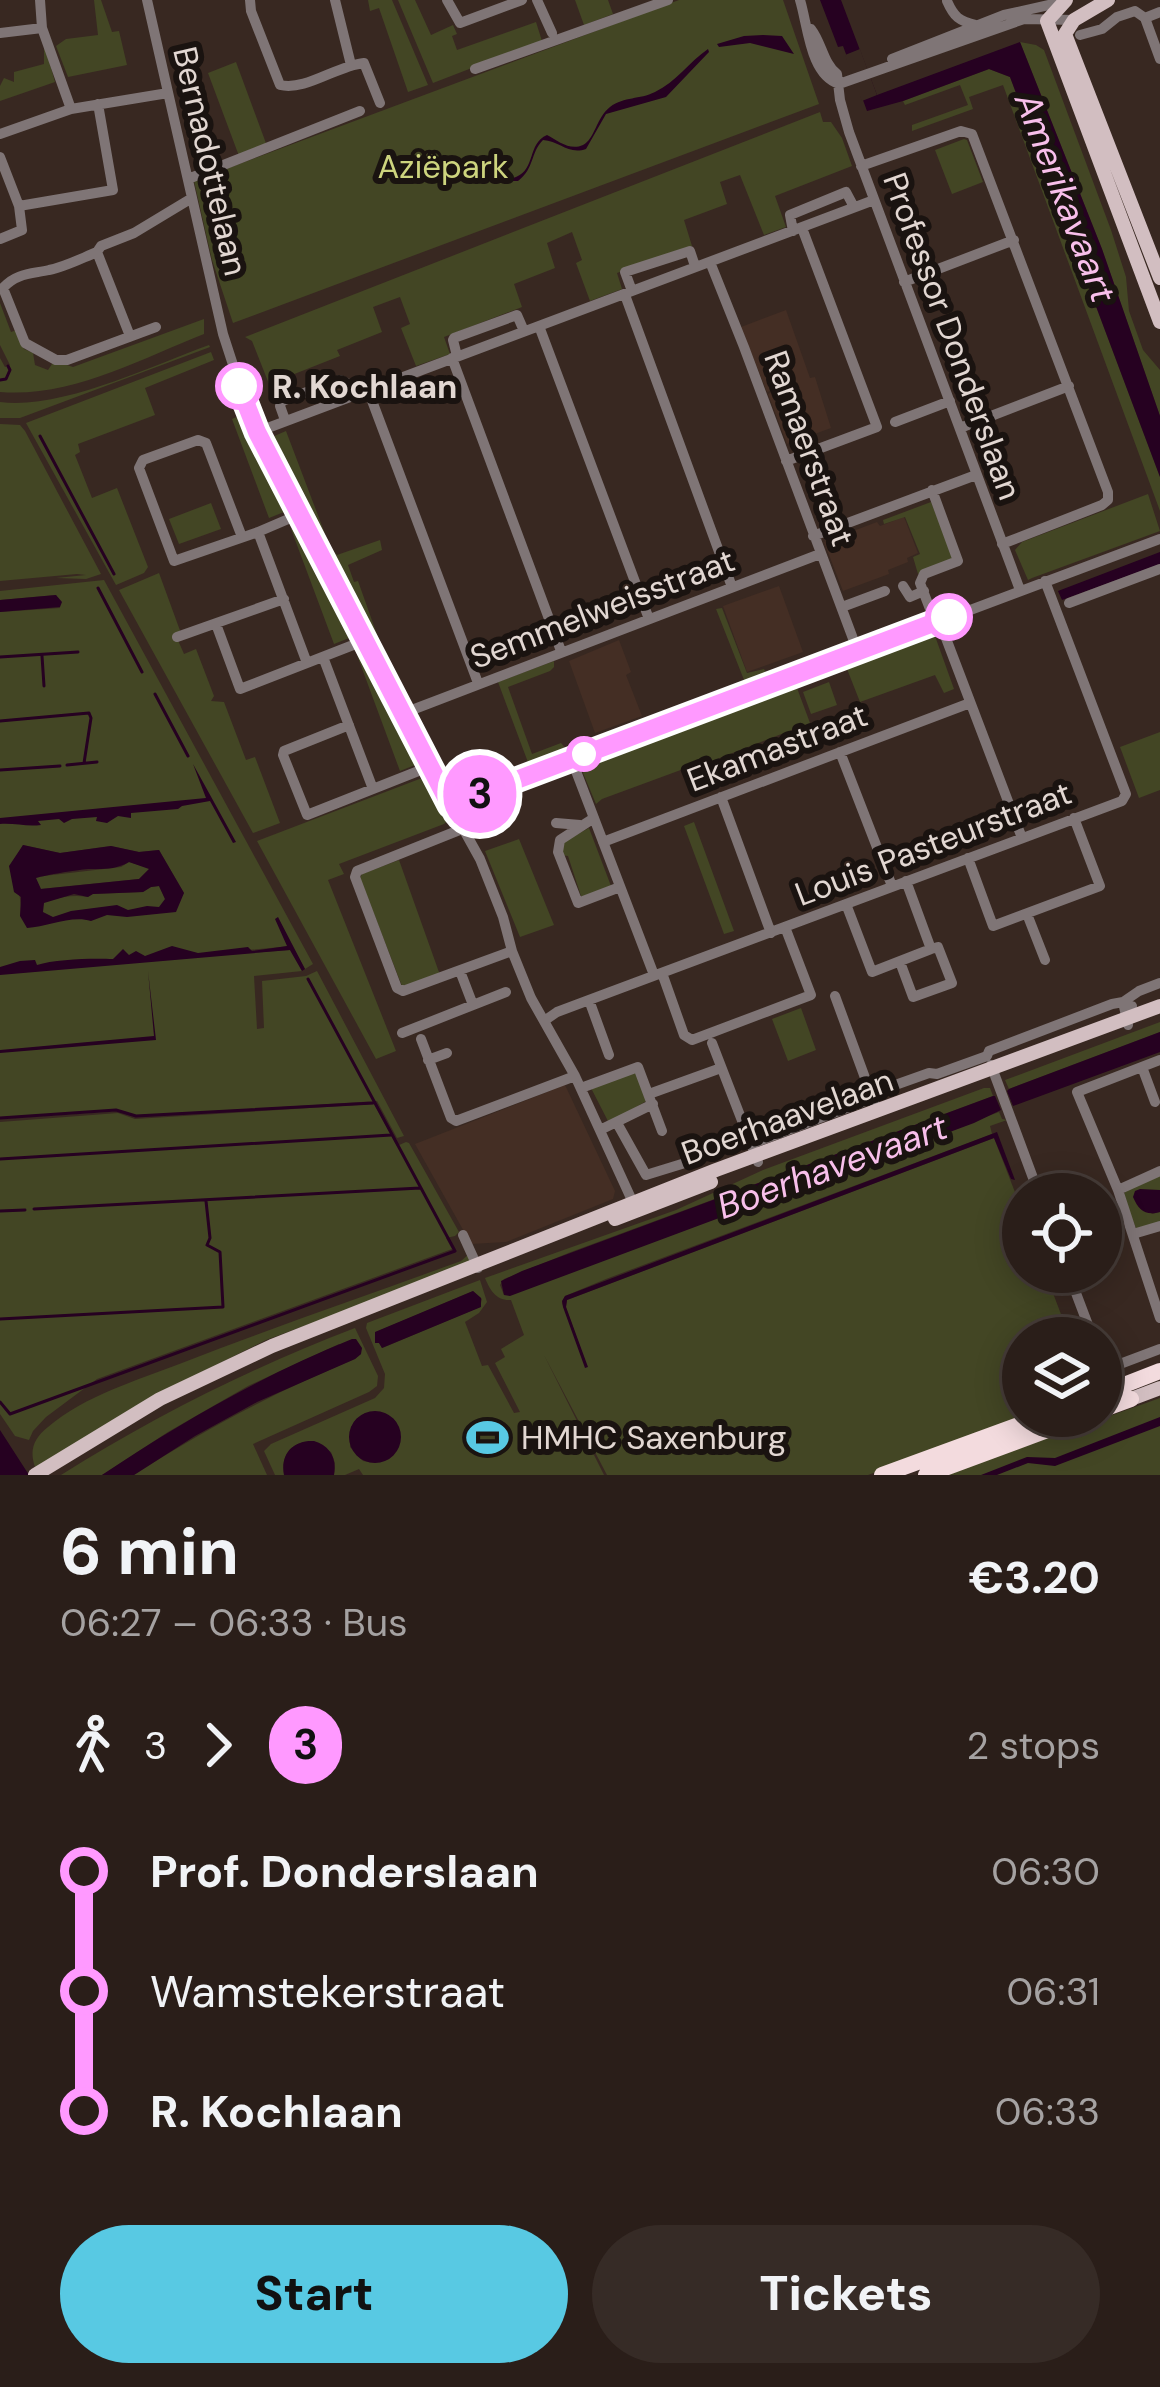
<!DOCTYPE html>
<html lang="en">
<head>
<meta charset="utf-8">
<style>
  body { margin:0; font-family:"DM Sans",sans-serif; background:#362b26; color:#f1f3f6; height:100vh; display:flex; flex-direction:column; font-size:45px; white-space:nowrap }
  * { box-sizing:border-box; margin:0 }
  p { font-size:39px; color:#a5a2a2 }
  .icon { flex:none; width:66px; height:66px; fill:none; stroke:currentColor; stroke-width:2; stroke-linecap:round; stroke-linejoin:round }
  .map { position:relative; height:1475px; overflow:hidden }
  .details { display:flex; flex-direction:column; background:#2a1e19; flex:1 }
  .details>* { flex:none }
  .badge { padding:0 24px; border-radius:39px; font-size:42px; line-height:78px }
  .buttons { position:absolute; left:1002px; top:1173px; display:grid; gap:24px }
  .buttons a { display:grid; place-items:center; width:120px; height:120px; border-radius:50%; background:#2a1e19; box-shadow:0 6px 30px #0003,0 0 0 3px #463c38; font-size:60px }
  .map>.badge { position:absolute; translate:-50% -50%; box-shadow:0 0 0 6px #fff }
  .legs { display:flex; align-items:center; gap:18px; height:132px; padding:0 60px; font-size:39px }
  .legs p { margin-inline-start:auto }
  .headline { display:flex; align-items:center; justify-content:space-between; height:204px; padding:0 60px }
  h1 { font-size:66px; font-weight:800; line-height:90px }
  .cta { display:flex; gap:24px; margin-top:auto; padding:24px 60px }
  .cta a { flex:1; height:138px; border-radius:72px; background:#58c9e3; color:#111; font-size:48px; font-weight:800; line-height:138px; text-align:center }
  .cta a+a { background:#362b26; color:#f1f3f6 }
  ul { padding:0 60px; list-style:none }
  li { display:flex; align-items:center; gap:42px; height:120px; font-size:45px }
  li i { display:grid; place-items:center; width:18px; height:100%; margin:0 15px; background:currentColor }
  li i::after { content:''; width:30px; height:30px; margin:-15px; border:9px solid; border-radius:50%; background:#2a1e19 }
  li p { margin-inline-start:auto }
  li:first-child i { background:linear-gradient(#0000 50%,currentColor 0) }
  li:last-child i { background:linear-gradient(currentColor 50%,#0000 0) }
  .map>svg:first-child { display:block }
</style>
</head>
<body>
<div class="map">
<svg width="1160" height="1475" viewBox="0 0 1160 1475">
  <rect width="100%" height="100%" fill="#382821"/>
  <path fill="#442e24" d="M 786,310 L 810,378 L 815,377 L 831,428 L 787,444 L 768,394 L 791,384 L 767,392 L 741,327 Z
    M 904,517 L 918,553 L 907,558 L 908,562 L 888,570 L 889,574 L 843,591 L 824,542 L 877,522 L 880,526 Z
    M 779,586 L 803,652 L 747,672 L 723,606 Z
    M 619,640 L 631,672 L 626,675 L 642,716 L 595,733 L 569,661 Z
    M 565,1085 L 615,1191 L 613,1199 L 506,1242 L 471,1244 L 415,1144 Z"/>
  <path fill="#434624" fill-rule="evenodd" d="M 94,0 L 101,0 L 112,32 L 119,31 L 127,65 L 68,77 L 56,46 L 66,39 L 98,35 Z
    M 368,0 L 392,0 L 428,85 L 408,92 L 379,8 L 370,11 Z
    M 398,0 L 415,0 L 431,35 L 453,25 L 457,34 L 452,36 L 457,50 L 536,22 L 542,41 L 433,83 Z
    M 575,0 L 608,0 L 613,14 L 584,25 Z
    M 679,0 L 783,0 L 819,104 L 233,323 L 212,260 L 194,181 Z
    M 1020,42 L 1036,45 L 1044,50 L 1111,230 L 1126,277 L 1129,311 L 1143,350 L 1160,370 L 1160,416 L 1102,249 Z
    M 44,43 L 55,82 L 0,101 L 0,86 L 4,78 L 14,82 L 14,72 L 44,64 Z
    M 236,62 L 267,146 L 239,156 L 208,73 Z
    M 989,69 L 1010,77 L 1160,477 L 1160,511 L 1003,85 L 969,97 L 973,109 L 912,131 L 912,125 L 968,105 L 960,85 L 905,105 L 903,101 Z
    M 820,112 L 823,122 L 831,122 L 842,138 L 852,166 L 775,196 L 786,227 L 764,235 L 740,175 L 720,182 L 727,204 L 684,220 L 692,246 L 617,273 L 622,289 L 590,301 L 576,263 L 582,260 L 572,232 L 547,243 L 555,268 L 514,284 L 522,307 L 444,337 L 450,354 L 416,366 L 401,328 L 410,324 L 400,297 L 373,307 L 382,332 L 337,350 L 340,356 L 269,384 L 252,341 L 245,337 Z
    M 964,139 L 967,140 L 983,182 L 952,194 L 935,150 Z
    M 0,303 L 11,332 L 17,330 L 24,349 L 33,353 L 35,365 L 48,370 L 54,361 L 73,367 L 204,319 L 204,334 C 140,359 71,398 0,392 L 0,358 L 5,367 L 10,365 L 0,345 Z
    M 209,345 L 210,347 L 20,418 L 0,418 L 0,402 C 61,410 151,366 209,345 Z
    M 211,352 L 214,360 L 145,388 L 155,415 L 78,444 L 80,452 L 75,455 L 92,498 L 117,488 L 148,567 L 144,573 L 116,585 L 26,423 Z
    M 239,416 L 284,509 L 284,512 L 269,518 L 232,419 Z
    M 0,424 L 20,425 L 25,431 L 101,574 L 86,579 L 56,578 L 86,575 L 77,574 L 0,581 Z
    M 286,431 L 330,547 L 337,555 L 380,540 L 382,550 L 348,565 L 354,582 L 358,581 L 380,643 L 272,437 Z
    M 1148,494 L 1160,531 L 1032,578 L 1028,580 L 1015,550 L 1022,542 Z
    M 931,502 L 953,556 L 950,562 L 918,574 L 913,557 L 920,554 L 905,517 L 884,524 L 883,520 Z
    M 211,503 L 221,529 L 179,544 L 169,519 Z
    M 291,529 L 295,530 L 349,638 L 334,644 Z
    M 159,573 L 182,636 L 177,638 L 184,654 L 196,649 L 214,696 L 211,701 L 224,702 L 246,760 L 255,757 L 280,823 L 253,833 L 119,590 Z
    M 104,580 L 313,964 L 305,969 L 292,946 L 248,950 L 250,953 L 290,950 L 302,971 L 254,976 L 257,1029 L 264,1028 L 262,981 L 306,976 L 317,971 L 404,1136 L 397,1138 L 377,1101 L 138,1116 L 123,1111 L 0,1119 L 0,612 L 60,608 L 56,595 L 0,600 L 0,591 ZM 23,845 L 60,853 L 111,846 L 139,852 L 159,850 L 184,893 L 180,899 L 165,899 L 159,886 L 151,887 L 143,892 L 92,894 L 87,897 C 66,893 43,903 21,905 L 14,861 Z
    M 722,608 L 747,673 L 764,669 L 768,677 L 746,685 L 716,609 Z
    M 935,636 L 954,689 L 944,693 L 935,675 L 860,702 L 847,669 Z
    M 357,655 L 361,656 L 415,765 L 400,771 Z
    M 554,661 L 554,667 L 550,671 L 508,687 L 532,754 L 561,743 L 568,751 L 529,765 L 498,682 Z
    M 829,682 L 837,705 L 811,714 L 803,692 Z
    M 797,688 L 810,723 L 699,766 L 697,764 L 602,799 L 596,804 L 583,773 L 588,765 Z
    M 1160,732 L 1160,790 L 1139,798 L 1120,747 Z
    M 422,778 L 447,821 L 444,824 L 339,864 L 344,874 L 328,880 L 396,1051 L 376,1059 L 257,841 Z
    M 694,822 L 734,931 L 724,934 L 684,826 Z
    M 589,828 L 611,886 L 584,896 L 581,896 L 568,856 L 561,855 L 563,842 Z
    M 519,839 L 554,925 L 520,937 L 485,851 Z
    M 399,860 L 440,975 L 402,986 L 360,878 L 362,874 Z
    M 129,862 L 150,868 L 139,879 L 40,889 L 35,877 L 121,867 Z
    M 801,1008 L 816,1050 L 788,1061 L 772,1019 Z
    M 1160,1022 L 1160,1032 L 1009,1089 L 1005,1080 Z
    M 633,1072 L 637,1073 L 648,1100 L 609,1123 L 591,1088 Z
    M 984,1088 L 990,1088 L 993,1096 L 571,1252 L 504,1279 L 500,1285 L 504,1295 L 999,1112 L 1002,1119 L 1007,1120 L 990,1126 L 992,1134 L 606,1279 L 565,1296 L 562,1303 L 587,1367 L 566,1307 L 567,1300 L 994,1138 L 1023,1213 L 1023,1272 L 1045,1272 L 1070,1338 L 1023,1338 L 1023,1416 L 1027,1416 L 868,1475 L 607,1475 L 544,1355 L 604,1475 L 363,1475 L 359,1469 L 345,1475 L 334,1475 L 335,1463 L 331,1452 L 310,1441 C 290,1443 281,1456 284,1475 L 275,1475 L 264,1451 L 271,1444 L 375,1398 L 384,1388 L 385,1374 L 366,1328 L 367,1323 L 480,1280 L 487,1302 L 479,1313 L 465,1322 L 482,1366 L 488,1365 L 514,1413 L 520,1412 L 495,1363 L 505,1357 L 501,1349 L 524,1335 L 511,1300 C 496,1301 490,1290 485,1278 L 676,1210 L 763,1170 ZM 473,1291 L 482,1299 L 480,1307 L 387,1346 L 382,1348 L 379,1343 L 375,1343 L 376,1332 ZM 365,1413 L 394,1420 C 408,1445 391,1468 363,1461 L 350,1447 L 351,1427 Z
    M 374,1104 L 397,1146 L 406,1142 L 409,1143 L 459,1232 L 455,1236 L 446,1238 L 452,1249 L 97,1379 L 46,1417 L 33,1431 L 29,1440 L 15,1436 L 0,1414 L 0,1122 L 118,1113 L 135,1119 Z
    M 1160,1174 L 1160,1190 L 1135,1191 L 1152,1214 L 1160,1212 L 1160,1223 L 1141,1229 L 1136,1228 L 1123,1197 L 1126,1189 Z
    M 469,1254 L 469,1265 L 266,1340 L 170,1388 L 35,1467 C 29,1450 34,1438 48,1427 C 86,1395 136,1381 182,1363 C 274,1327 368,1295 461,1261 Z
    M 355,1328 L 378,1376 L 377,1386 L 369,1392 L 253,1444 L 267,1475 L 134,1475 C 205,1429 277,1391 355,1359 L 361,1354 L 339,1344 L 248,1386 L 168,1432 L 102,1475 L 61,1475 C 155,1416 251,1368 355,1328 Z
    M 1160,1398 L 1160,1475 L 945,1475 Z"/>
  <path fill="#260121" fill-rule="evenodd" d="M 820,0 L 841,0 L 877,95 L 1020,42 L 1102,249 L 1160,416 L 1160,477 L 1010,77 L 989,69 L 903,101 L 867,111 L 843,46 L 838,47 Z
    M 763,35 L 782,36 L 794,54 L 750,43 L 719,47 L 717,44 L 744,36 Z
    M 708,49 L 709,52 L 666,97 L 606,114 L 586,149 C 568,155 560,141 543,140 C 530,153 535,168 518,181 L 491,181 L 449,160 L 434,162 L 406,178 L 383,177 C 402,168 423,157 445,157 C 470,157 491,187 516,177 C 536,169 527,144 547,135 C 558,141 570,151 583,145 C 595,139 596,118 610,107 C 625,96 639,100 655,92 C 676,82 689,62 708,49 Z
    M 1160,552 L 1160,564 L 1062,600 L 1058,591 Z
    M 56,595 L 62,602 L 60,607 L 0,612 L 0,600 Z
    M 193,764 L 236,842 L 233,843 L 210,801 L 182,806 L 178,809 L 131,813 L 131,818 L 118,816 L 107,823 L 96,821 L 97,817 L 72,819 L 64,823 L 59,819 L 38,821 L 41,825 C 27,827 15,823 0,824 L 0,818 L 206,798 Z
    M 23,845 L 60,853 L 111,846 L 139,852 L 159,850 L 184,893 L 176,912 L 127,917 L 107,915 L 91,921 C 71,915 48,927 27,928 L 20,916 L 21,897 L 14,892 L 9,866 ZM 129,862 L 149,869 L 139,879 L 41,889 L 36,878 C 46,875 76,870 88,869 C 103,869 115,870 129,862 ZM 159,886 L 165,899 L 159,907 L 147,906 L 128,910 L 117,905 L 71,911 L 53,917 L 43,912 L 44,903 L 74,894 L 88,897 L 93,894 L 143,892 L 151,887 Z
    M 278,917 L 305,969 L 302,971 L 290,950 L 0,975 L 0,967 L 20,961 L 35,960 L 37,965 C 55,959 93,958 113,959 L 123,949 L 129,955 L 136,951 L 145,956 L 172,946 L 198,953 L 248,947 L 252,951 L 287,946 L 275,919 Z
    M 148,971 L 156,1040 L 0,1053 L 0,1050 L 154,1036 Z
    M 1160,1032 L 1160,1052 L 1013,1106 L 1007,1091 L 1009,1089 Z
    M 993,1096 L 995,1096 L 1001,1110 L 974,1123 L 510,1296 L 504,1295 L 501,1281 L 522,1271 Z
    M 997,1132 L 1015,1180 L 1011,1179 L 994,1138 L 567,1300 L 566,1307 L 588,1367 L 585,1368 L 563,1307 L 562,1301 L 565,1296 Z
    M 1140,1189 L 1160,1190 L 1160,1212 C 1146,1216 1139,1211 1133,1197 L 1135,1191 Z
    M 473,1291 L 481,1298 L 481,1307 L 382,1348 L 379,1343 L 375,1343 L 375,1332 Z
    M 352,1339 L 356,1339 L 362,1348 L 361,1354 L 355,1359 L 257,1402 L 195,1436 L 134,1475 L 102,1475 C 181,1422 263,1375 352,1339 Z
    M349 1437a26 26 0 1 1 52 0a26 26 0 1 1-52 0Z
    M 1160,1417 L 1160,1426 L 1055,1466 L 1028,1463 L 997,1475 L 981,1475 L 1027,1457 L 1055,1458 Z
    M 0,1430 L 29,1475 L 0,1475 Z
    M 314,1441 C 330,1446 337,1458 334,1475 L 284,1475 C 280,1454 293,1440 314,1441 Z"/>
  <path fill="#382821" d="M 860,49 L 877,95 L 862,101 L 845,55 Z"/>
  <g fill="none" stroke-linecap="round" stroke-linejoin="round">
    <path stroke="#260121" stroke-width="3" d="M 0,380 L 6,379 L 10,370 L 8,366
      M 40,436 L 114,574
      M 98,588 L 142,672
      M 42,656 L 44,686
      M 0,657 L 78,652
      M 155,694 L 188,756
      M 0,721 L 89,713 L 91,718 L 84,763
      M 67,765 L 97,762
      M 0,770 L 60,766
      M 0,1118 L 116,1110 L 136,1116 L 373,1103
      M 0,1159 L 391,1135
      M 34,1209 L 420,1188
      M 0,1211 L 25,1210
      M 0,1319 L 223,1307 L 220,1252 L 207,1245 L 210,1238 L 206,1201
      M 0,1402 L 10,1414 L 455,1251 L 308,979"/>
    <path stroke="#7f7576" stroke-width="10" d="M 40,0 L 42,28 L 71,109
      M 147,0 L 223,334 L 248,411 L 450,805 L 480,859 L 503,917 L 512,951 L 531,998 L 575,1076 L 635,1207
      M 250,0 L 251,11 L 280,85 C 306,91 336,66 364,63 L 380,103
      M 335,0 L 351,65
      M 447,0 L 460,23 L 522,0
      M 537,0 L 552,33
      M 800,0 C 808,26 810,75 839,84 L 1024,19 L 1074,20
      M 947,1 C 954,17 959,21 976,25
      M 1145,18 L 1160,59
      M 811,29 C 822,43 823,63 837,74
      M 0,33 L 42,28
      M 1080,35 L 1102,29 L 1117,17 L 1135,11 L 1145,18 L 1160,12
      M 892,59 L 1004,15 L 1062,2
      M 475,69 L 668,0
      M 837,74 L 840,100 L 849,132 L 1020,590
      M 0,134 L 71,109 L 168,93
      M 0,157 L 19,206 L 113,190 L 98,104
      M 861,166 L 961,131 L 972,134 L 1108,492 L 1108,500 L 1102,505 L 1002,544
      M 188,179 L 360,111
      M 793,231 L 790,215 L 846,192 L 854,207
      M 0,239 L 22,230 L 19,206
      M 97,252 L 130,336
      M 710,262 L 744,347 L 858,652
      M 904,282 L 1014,240
      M 632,291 L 625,272 L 690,251 L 695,266
      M 625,295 L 732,587
      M 539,326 L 649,619
      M 156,327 L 67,360 L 56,360 L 25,343 L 3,288 C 16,273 32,274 49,270 C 65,267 82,258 97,252 L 101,246 L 134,233 L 192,198
      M 457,356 L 453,340 L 454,338 L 517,315 L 524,331
      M 452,358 L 561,651
      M 368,390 L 478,683
      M 285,420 L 280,406 L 282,401 L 340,380 L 347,383 L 353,395
      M 895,422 L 950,401
      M 960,428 L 1069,386
      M 257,432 L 874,200
      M 786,461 L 877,427 L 802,228
      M 932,490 L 958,561 L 924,574 L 920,583 L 935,622 L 944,633 L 1022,838
      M 258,532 L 307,663
      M 813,536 L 976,475
      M 242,537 L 206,443 L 198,440 L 143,460 L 139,468 L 174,561 L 258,532 L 300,514
      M 903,586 L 910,597 L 924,591
      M 1069,603 L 1160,569
      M 842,607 L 885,591
      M 216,624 L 240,689 L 366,640
      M 177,637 L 284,599
      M 323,657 L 373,789
      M 404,713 L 820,554
      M 349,725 L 284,751 L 283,755 L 307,815 L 431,766
      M 840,752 L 892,886
      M 571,758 L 654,975
      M 721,797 L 771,933
      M 450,805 L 1160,539
      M 594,818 L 560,840 L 558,852 L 578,903 L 620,887
      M 556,823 L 580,825
      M 462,829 L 357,871 L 355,877 L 397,988 L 403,991 L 512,951
      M 603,842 L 970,703
      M 968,858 L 993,926 L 1100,886 L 1074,818
      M 906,881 L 931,949
      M 846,904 L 872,972 L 931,949
      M 1027,914 L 1045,960
      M 900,962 L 913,997 L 952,983 L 938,947 L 931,949
      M 460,971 L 473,1005
      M 662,973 L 684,1035 L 692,1040 L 811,995 L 785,927
      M 835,996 L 875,1105
      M 589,1000 L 609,1055
      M 544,1021 L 557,1012 L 589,1000 L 1122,801 L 1126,794 L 1045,581
      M 1128,1025 L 1123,1002 L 1139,991 L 1160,983
      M 402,1033 L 506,992
      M 421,1039 L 451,1118 L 456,1121 L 575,1076
      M 712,1043 L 758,1162
      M 428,1060 L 447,1053
      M 1160,1060 L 1077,1092 L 1118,1190 L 1160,1318
      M 991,1065 L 1039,1194
      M 1142,1067 L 1155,1102
      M 581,1088 L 638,1067 L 662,1131
      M 884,1089 L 929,1073 L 937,1074 L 987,1056 L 989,1051 L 1112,1004 L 1123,1002 L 1132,1006
      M 649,1094 L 721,1068
      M 617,1123 L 646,1175 L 685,1163
      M 600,1130 L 653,1104
      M 751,1144 L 873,1098
      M 1118,1190 L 1160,1171
      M 1133,1234 L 1160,1226
      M 463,1235 L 478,1268
      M 1068,1272 L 1093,1338
      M 1105,1366 L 1112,1367 L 1160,1349"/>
    <path stroke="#d2bec1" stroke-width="14" d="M 1066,0 L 1047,21 L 1160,322
      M 1108,0 L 1074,20 L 1065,34 L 1160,278
      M 615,1219 L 711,1182
      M 1131,1399 L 1160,1388
      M 35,1475 L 160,1399 L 272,1346 L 716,1170 L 1160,1006"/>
    <path stroke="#f3dbde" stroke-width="16" d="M 1101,1394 L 1160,1371
      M 1101,1410 L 1131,1399
      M 882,1475 L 1043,1416
      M 926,1475 L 1085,1416"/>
  </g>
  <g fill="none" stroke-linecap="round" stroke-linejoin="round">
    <defs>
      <path id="line-1" d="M 239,386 L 257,432 L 450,805 L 949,617"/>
    </defs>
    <use href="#line-1" stroke="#fff" stroke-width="27"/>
    <use href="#line-1" stroke="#f9f" stroke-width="18"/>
  </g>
  <defs>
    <symbol id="stadium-bare" viewBox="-9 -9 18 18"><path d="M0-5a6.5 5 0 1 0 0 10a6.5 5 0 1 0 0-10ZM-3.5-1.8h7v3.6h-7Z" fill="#58c9e3" stroke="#1a1310" stroke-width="2.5" paint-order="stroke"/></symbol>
  </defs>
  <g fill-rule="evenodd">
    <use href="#stadium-bare" x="458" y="1408" width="59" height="59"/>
  </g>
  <g fill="#fff" stroke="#f9f" stroke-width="6">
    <circle cx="239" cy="386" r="21"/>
    <circle cx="949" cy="617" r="21"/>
    <circle cx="584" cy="754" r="15"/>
  </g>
  <g text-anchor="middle" stroke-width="12" stroke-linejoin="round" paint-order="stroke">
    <g font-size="33" fill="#e2d7d2" stroke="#1a1310">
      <text transform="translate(211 161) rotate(77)" y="12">Bernadottelaan</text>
      <text transform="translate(953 336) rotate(70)" y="12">Professor Donderslaan</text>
      <text transform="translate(810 448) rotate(70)" y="12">Ramaerstraat</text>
      <text transform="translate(602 608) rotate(-21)" y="12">Semmelweisstraat</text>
      <text transform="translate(777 747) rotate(-21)" y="12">Ekamastraat</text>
      <text transform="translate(933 843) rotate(-21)" y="12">Louis Pasteurstraat</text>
      <text transform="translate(787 1116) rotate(-20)" y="12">Boerhaavelaan</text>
    </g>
    <g font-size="33" fill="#cdd47e" stroke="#1a1310">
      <text x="443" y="178">Aziëpark</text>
    </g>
    <g font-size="33" font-weight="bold" fill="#e2d7d2" stroke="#1a1310" text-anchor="start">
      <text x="272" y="398">R. Kochlaan</text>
    </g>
    <g font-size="33" fill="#e2d7d2" stroke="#1a1310" text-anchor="start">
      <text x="521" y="1449">HMHC Saxenburg</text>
    </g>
    <g font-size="36" font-style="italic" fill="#f8bfeb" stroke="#1a1310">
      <text transform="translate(1066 197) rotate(69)" y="13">Amerikavaart</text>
      <text transform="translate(832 1166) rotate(-20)" y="13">Boerhavevaart</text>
    </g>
  </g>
</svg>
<div class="buttons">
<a><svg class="icon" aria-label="locate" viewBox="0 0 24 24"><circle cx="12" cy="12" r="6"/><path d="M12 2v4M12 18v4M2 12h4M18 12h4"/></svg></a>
<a><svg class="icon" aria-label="layers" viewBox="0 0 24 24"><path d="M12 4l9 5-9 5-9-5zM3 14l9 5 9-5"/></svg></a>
</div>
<b class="badge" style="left:480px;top:794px;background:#f9f;color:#111">3</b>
</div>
<section class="details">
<div class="headline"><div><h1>6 min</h1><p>06:27 – 06:33 · Bus</p></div><b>€3.20</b></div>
<div class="legs"><svg class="icon" aria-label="walk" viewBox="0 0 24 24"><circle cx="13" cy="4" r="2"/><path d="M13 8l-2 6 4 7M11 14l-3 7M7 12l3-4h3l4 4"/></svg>3<svg class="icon" aria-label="forward" viewBox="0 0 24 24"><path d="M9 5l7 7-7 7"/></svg><b class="badge" style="background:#f9f;color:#111">3</b><p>2 stops</p></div>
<ul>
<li><i style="color:#f9f"></i><b>Prof. Donderslaan</b><p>06:30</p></li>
<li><i style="color:#f9f"></i><span>Wamstekerstraat</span><p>06:31</p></li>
<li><i style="color:#f9f"></i><b>R. Kochlaan</b><p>06:33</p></li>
</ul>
<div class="cta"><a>Start</a><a>Tickets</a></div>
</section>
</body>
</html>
